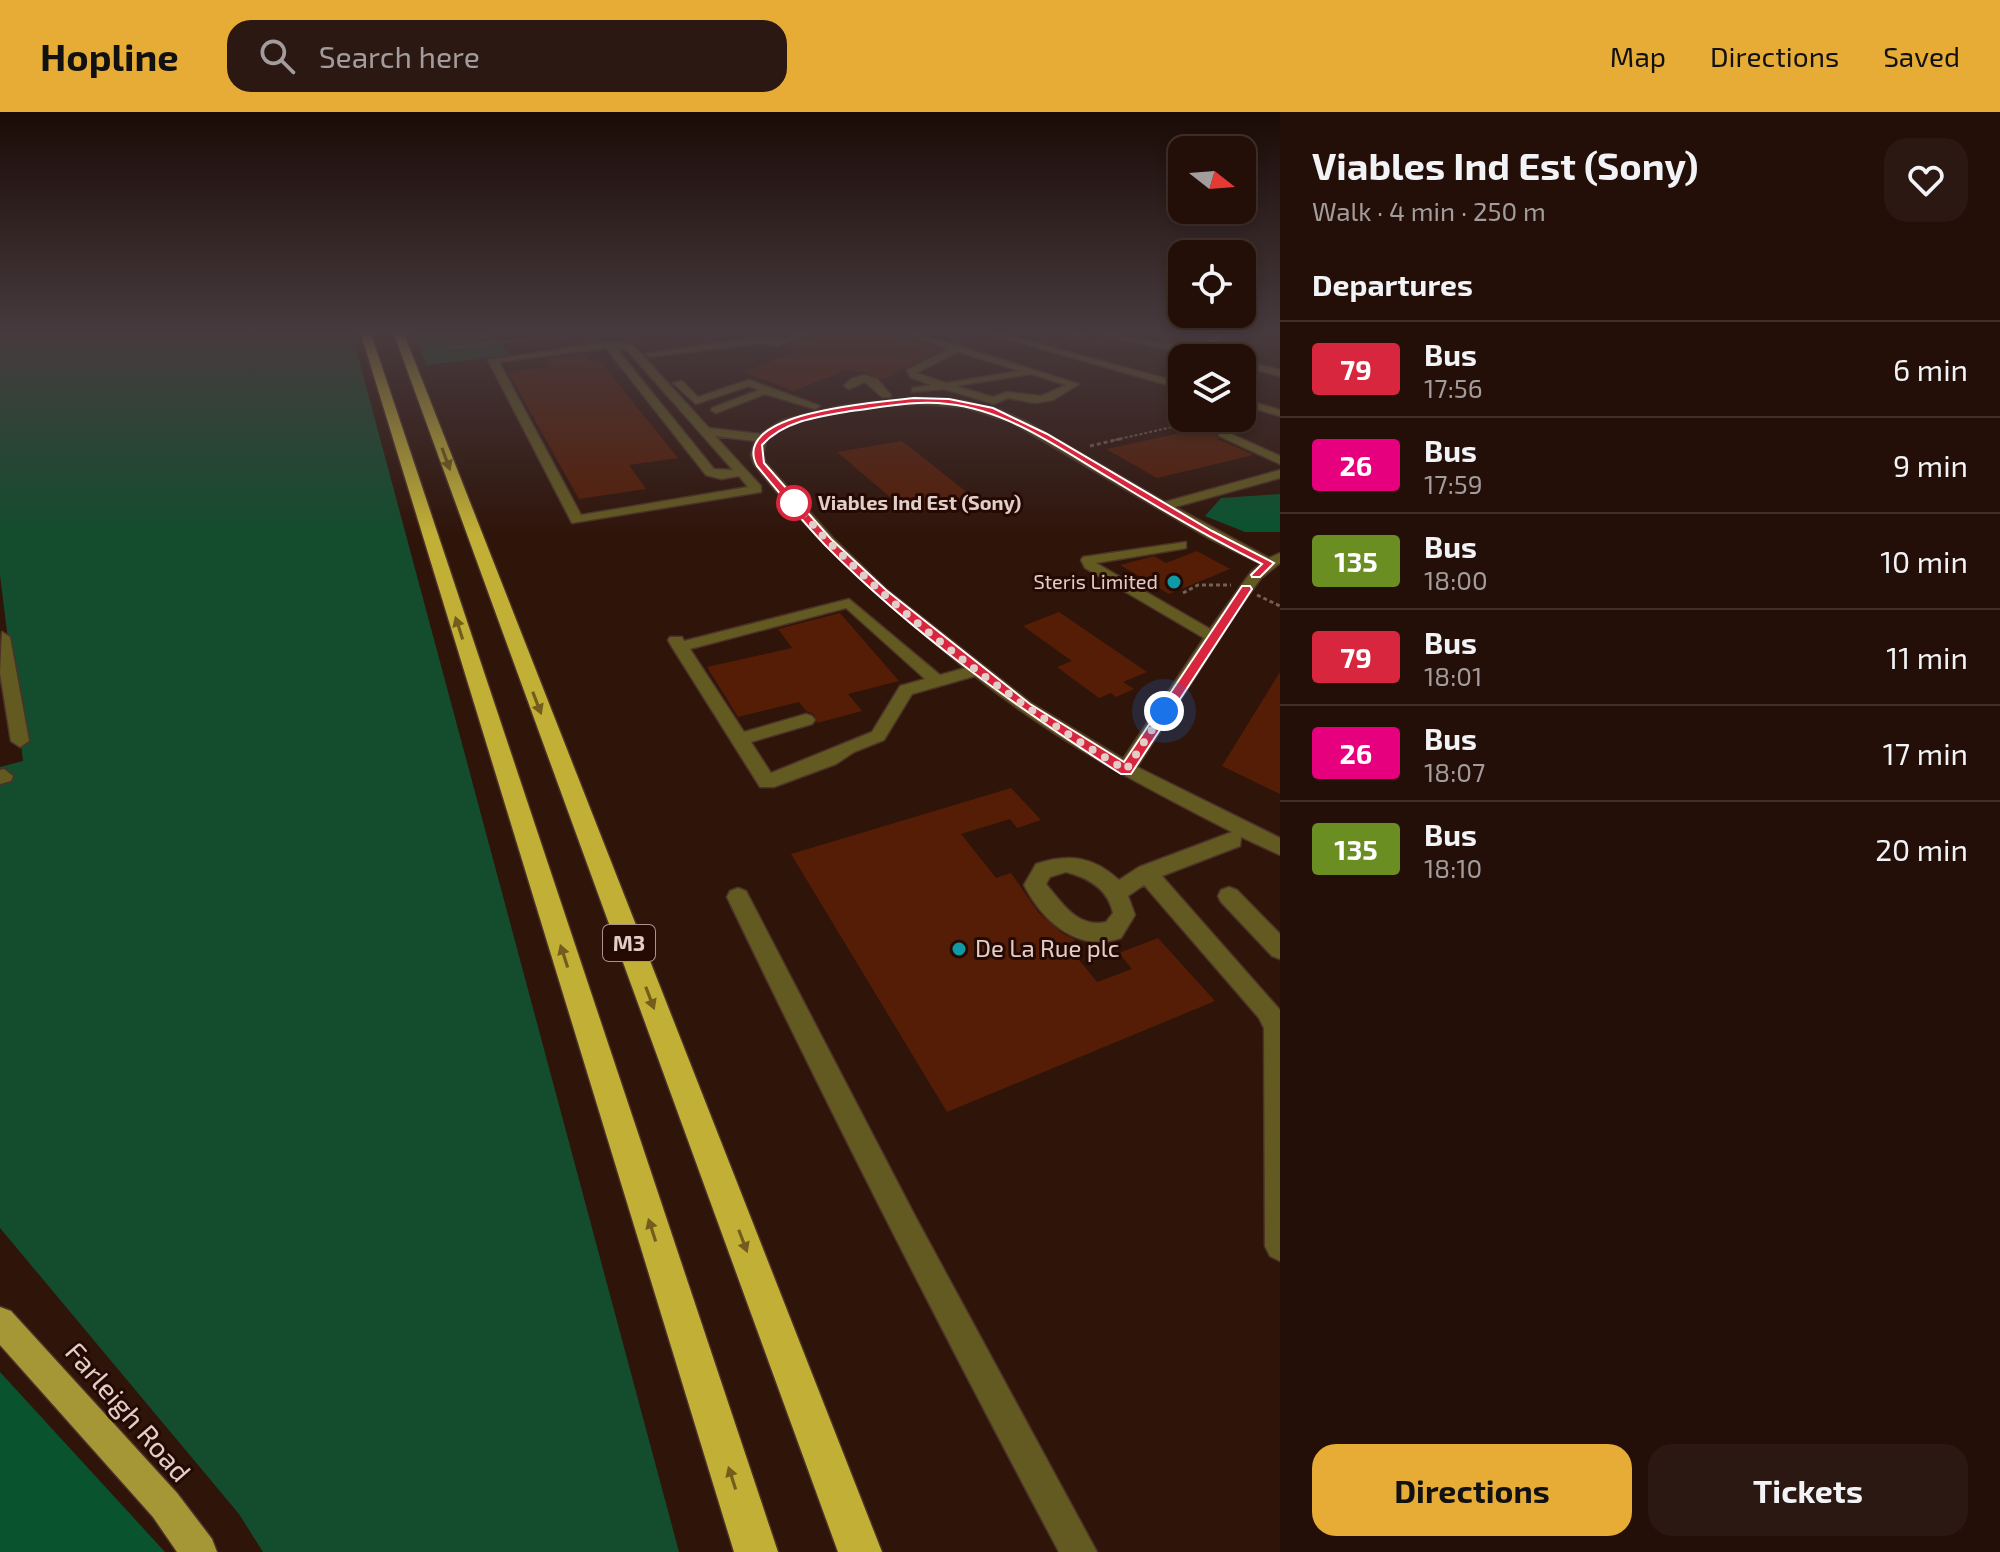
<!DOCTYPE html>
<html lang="en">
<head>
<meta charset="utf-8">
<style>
  body { margin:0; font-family:"Exo 2",sans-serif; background:#2b1812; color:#f1f3f6; height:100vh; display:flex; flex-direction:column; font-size:30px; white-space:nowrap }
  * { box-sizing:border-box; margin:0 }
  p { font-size:26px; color:#a39c9c }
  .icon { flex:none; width:44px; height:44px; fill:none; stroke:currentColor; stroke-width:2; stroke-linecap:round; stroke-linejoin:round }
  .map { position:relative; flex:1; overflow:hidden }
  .details { display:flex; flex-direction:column; background:#230f08; width:720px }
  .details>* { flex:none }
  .badge { padding:0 16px; border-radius:6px; font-size:28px; line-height:52px }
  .needle { width:52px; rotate:107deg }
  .controls { position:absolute; left:1168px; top:24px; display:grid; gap:16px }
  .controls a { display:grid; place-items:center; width:88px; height:88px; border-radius:16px; background:#230f08; box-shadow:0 4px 12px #0003,0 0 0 2px #402f29; font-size:40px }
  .you { position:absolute; width:40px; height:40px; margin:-20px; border:6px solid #fff; border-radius:50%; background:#1a73e8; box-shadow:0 0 0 12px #1a73e833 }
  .map>.badge { position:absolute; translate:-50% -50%; box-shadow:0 0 0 4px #fff }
  h2 { padding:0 32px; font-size:30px; line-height:72px }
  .round { display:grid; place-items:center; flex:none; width:84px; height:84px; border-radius:24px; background:#2b1812 }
  .overview { display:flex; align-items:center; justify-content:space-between; height:136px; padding:0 32px }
  h1 { font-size:38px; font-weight:700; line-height:60px }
  .button { display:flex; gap:16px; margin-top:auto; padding:16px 32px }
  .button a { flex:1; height:92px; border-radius:24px; background:#e6ac36; color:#111; font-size:32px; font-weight:700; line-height:92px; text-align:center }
  .button a+a { background:#2b1812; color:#f1f3f6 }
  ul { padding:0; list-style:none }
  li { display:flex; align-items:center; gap:24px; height:96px; padding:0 32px; border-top:2px solid #402f29 }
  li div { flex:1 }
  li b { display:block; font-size:30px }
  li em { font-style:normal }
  li .badge { min-width:88px; font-weight:700; text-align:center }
  header { display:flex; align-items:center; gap:48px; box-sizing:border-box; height:112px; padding:0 40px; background:#e6ac36; color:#111 }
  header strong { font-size:38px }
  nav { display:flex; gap:44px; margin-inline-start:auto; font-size:28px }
  .search { width:560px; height:72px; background:#2b1812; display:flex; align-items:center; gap:20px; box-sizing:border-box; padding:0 28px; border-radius:24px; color:#a39c9c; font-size:30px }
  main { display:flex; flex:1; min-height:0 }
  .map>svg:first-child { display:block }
</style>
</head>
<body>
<header>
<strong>Hopline</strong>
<div class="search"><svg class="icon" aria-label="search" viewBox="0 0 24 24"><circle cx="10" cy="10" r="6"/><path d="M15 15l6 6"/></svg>Search here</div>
<nav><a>Map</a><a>Directions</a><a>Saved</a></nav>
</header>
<main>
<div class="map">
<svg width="1280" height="1440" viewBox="0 0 1280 1440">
  <rect width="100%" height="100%" fill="#2f140a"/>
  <path fill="#134d2e" d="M 0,222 L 352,222 L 679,1440 L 263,1440 L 239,1402 L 0,1116 L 0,655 L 23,649 L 0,463 Z"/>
  <path fill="#0a532f" d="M 415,222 L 492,222 L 510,243 L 426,253 Z
    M 1280,382 L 1280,420 L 1245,420 L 1205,404 L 1221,386 Z
    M 0,1260 L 165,1440 L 0,1440 Z"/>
  <path fill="#561d06" d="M 818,222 L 887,222 L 940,238 L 882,268 L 865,260 L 846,258 L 794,279 L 743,260 L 798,239 L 784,235 Z
    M 584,242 L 590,249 L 599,248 L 678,346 L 629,353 L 646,377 L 579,387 L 508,260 L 551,255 L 544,247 Z
    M 1204,316 L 1216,322 L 1218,327 L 1254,343 L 1157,366 L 1106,337 Z
    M 902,329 L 978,389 L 909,401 L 837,340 Z
    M 1197,439 L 1230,457 L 1169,482 L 1120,453 L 1154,444 L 1166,451 Z
    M 1059,500 L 1147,560 L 1123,570 L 1134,577 L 1116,585 L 1111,581 L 1099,586 L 1057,555 L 1072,549 L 1023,514 Z
    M 840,501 L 899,569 L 848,582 L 862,599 L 817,611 L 814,602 L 806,599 L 799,590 L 738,605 L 707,555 L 792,536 L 778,517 Z
    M 1280,560 L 1280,682 L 1222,654 Z
    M 1011,676 L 1041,708 L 1017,716 L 1010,707 L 961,722 L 996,766 L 1011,761 L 1039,801 L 1062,821 L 1076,828 L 1066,832 L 1097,870 L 1132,857 L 1119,841 L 1158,826 L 1215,889 L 947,1000 L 791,742 Z"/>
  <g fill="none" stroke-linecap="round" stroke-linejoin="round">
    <defs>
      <path id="minor" d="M 797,222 L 809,222 L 778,234 L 760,231 L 650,245 L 645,242 L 760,225 L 777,228 Z
        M 907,222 L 919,222 L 1079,272 L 1053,288 L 1035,291 L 1008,286 L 994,292 L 944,277 L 912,280 L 912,276 L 931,273 L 910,265 L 907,258 L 949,237 ZM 958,240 L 1020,259 L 946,271 L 916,261 ZM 1031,262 L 1066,273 L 1041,284 L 1007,280 L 993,285 L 956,274 Z
        M 989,222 L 1002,222 L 1182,271 L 1182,277 Z
        M 1076,222 L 1089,222 L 1072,227 L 1072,223 Z
        M 1096,222 L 1113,222 L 1195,238 L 1216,222 L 1225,222 L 1204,240 L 1227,246 L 1208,246 Z
        M 608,230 L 633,233 L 709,316 L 760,322 L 783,308 L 841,294 L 916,286 L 964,289 L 1000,298 L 1027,310 L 1165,390 L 1280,358 L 1280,366 L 1175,395 L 1269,446 L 1280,441 L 1280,451 L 1261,466 L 1240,495 L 1137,655 L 1280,726 L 1280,743 L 1241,725 L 1240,734 L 1162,764 L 1280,898 L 1280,1149 L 1270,1144 L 1265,1134 L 1264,916 L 1259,906 L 1144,773 L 1128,784 L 1135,803 L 1121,826 C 1078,841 1043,810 1024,773 L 1036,752 C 1068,741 1093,744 1119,768 L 1139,755 L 1232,720 C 1142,674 1054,628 975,564 L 912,582 L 884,628 L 854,640 L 836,652 L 774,675 L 760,675 L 672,535 L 668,528 L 670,525 L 682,525 L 684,529 L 849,487 L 940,563 L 965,556 C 889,494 815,431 754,352 L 751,343 L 755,329 L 715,324 L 761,374 L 761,380 L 572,411 L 488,248 ZM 606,236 L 706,363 L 721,367 L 739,364 L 748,375 L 581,403 L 499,250 ZM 616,236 L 627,238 L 733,358 L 714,357 ZM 916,292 L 964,295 L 1011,310 L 1210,427 L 1261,452 L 1251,460 L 1210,517 L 1096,451 L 1181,437 L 1186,436 L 1186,430 L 1083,445 L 1081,448 L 1085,456 L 1204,526 L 1123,647 L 1031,591 L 887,478 L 833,426 L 766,351 L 763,343 L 766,329 C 793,298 876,294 916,292 ZM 846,496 L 925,567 L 900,574 L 872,620 L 771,661 L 751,630 L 812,612 L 815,608 L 812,604 L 806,602 L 744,620 L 690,537 ZM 1066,760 C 1089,766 1108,777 1113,801 L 1106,810 C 1077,816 1063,792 1046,772 L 1050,765 Z
        M 1242,248 L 1280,258 L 1280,264 L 1242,254 Z
        M 864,263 L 877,267 L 891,283 L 890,285 L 882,285 L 865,270 L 849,277 L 844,274 L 851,267 Z
        M 749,268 L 820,294 L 815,297 L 765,282 L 716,301 L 711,298 L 712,296 L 759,278 L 749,274 L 696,292 L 673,271 L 682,269 L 698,285 Z
        M 1242,287 L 1280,298 L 1280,304 L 1242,293 Z
        M 1219,320 L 1227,320 L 1280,344 L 1280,352 L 1219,324 Z
        M 2,520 L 10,525 L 29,629 L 20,635 L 11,629 L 0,561 Z
        M 4,657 L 13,664 L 11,669 L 0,672 L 0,658 Z
        M 1229,775 L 1237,778 L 1280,822 L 1280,847 L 1272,844 L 1221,790 L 1218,784 L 1221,778 Z
        M 738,776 L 746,779 L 915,1104 L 1097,1440 L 1059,1440 C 944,1224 833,1006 727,785 L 730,779 Z"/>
      <path id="major" d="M 0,1195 L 11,1199 L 177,1381 L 212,1427 L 217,1440 L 177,1440 L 153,1405 L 0,1233 Z"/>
      <path id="highway" d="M 361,222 L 371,222 L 778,1440 L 734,1440 Z
        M 394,222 L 404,222 L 882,1440 L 838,1440 Z"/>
    </defs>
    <use href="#minor" stroke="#4c3228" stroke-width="3"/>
    <use href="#major" stroke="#4c3228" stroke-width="3"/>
    <use href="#highway" stroke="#4c3228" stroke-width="3"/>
    <path stroke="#765e55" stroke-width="2" stroke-dasharray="3 2" stroke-linecap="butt" d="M 448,222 L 449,236 L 579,222
      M 1115,328 L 1212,306"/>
    <path stroke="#765e55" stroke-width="3" stroke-dasharray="4 3" stroke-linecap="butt" d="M 1090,334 L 1124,326
      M 1183,481 L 1198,473 L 1231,473
      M 1257,483 L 1280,494"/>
    <use href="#minor" fill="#635a21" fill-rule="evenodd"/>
    <use href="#major" fill="#a69736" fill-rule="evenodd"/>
    <use href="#highway" fill="#c2b036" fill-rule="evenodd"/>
  </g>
  <defs><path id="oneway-solid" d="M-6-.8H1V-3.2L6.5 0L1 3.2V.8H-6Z" transform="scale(2)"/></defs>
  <g fill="#745d1c">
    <use href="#oneway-solid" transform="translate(446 347) rotate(70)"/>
    <use href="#oneway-solid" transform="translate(459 516) rotate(-108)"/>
    <use href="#oneway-solid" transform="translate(537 591) rotate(69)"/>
    <use href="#oneway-solid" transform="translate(564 844) rotate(-108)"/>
    <use href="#oneway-solid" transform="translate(650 886) rotate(69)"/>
    <use href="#oneway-solid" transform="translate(652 1118) rotate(-108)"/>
    <use href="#oneway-solid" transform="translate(743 1129) rotate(69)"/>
    <use href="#oneway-solid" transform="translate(732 1366) rotate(-108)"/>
  </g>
  <linearGradient id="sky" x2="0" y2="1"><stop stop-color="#1a0b06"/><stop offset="0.52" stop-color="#473a3e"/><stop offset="1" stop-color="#473a3e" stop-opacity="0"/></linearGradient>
  <rect width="1280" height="423" fill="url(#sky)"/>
  <path fill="#d7263d" stroke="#fff" stroke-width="2" d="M 914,286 L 949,287 L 993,296 L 1047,322 L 1212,419 L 1274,451 L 1260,465 L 1252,465 L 1251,463 L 1262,452 C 1210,426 1162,398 1113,368 C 1062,338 1008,298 948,292 C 915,288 883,295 851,299 C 820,304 783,309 762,333 L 764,351 L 831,427 L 886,478 L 1030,592 L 1124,650 L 1242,474 L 1250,474 L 1252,477 L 1131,662 L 1121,662 C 1016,595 913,522 825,433 C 801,408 779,380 757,354 C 728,299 882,290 914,286 Z"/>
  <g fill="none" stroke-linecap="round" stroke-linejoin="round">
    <path stroke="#e2cec8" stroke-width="8" stroke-dasharray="0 14.4" d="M 794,391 C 805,402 817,419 830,431 C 918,519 1019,595 1126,658 L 1164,599"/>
  </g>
  <circle fill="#fff" stroke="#d7263d" stroke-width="4" cx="794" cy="391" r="16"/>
  <g fill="#0f9aa8" stroke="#250a03" stroke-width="3">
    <circle cx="1174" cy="470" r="8"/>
    <circle cx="959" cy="837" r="8"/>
  </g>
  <g text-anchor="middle" stroke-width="6" stroke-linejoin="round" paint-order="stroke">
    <g font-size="20" font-weight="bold" fill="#e2cec8" stroke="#250a03" text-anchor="start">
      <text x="818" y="398">Viables Ind Est (Sony)</text>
    </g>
    <g font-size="20" fill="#e2cec8" stroke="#250a03" text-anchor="end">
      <text x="1158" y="477">Steris Limited</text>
    </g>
    <rect fill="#250a03" stroke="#a9938d" stroke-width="2" x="603" y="813" width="52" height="36" rx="6"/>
    <g font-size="22" font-weight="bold" fill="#e2cec8">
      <text x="629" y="839">M3</text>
    </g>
    <g font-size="24" fill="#e2cec8" stroke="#250a03" text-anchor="start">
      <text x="975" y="845">De La Rue plc</text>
    </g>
    <g font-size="28" fill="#e2cec8" stroke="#250a03">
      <text transform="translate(128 1300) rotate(49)" y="10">Farleigh Road</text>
    </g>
  </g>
</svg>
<div class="controls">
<a><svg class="needle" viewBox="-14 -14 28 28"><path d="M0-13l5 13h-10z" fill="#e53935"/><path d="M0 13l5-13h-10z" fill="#a39c9c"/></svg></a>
<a><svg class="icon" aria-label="locate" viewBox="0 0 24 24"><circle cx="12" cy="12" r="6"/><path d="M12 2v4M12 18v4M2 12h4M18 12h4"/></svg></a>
<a><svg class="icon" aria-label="layers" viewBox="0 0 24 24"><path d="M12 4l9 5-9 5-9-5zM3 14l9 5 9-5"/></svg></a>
</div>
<div class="you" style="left:1164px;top:599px"></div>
</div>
<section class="details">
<div class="overview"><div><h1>Viables Ind Est (Sony)</h1><p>Walk · 4 min · 250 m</p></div><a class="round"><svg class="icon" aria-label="heart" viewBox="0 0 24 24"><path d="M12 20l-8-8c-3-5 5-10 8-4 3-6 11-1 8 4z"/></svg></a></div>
<h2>Departures</h2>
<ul>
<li><span class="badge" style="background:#d7263d;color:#fff">79</span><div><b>Bus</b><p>17:56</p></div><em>6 min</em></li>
<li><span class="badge" style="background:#e6007e;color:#fff">26</span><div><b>Bus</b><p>17:59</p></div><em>9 min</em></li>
<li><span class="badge" style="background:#6b8e23;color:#fff">135</span><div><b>Bus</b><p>18:00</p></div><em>10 min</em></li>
<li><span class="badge" style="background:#d7263d;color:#fff">79</span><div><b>Bus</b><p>18:01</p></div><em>11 min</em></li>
<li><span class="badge" style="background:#e6007e;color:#fff">26</span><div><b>Bus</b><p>18:07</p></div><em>17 min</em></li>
<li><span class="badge" style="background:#6b8e23;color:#fff">135</span><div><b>Bus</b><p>18:10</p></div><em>20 min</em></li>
</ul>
<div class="button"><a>Directions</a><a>Tickets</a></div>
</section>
</main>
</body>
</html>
